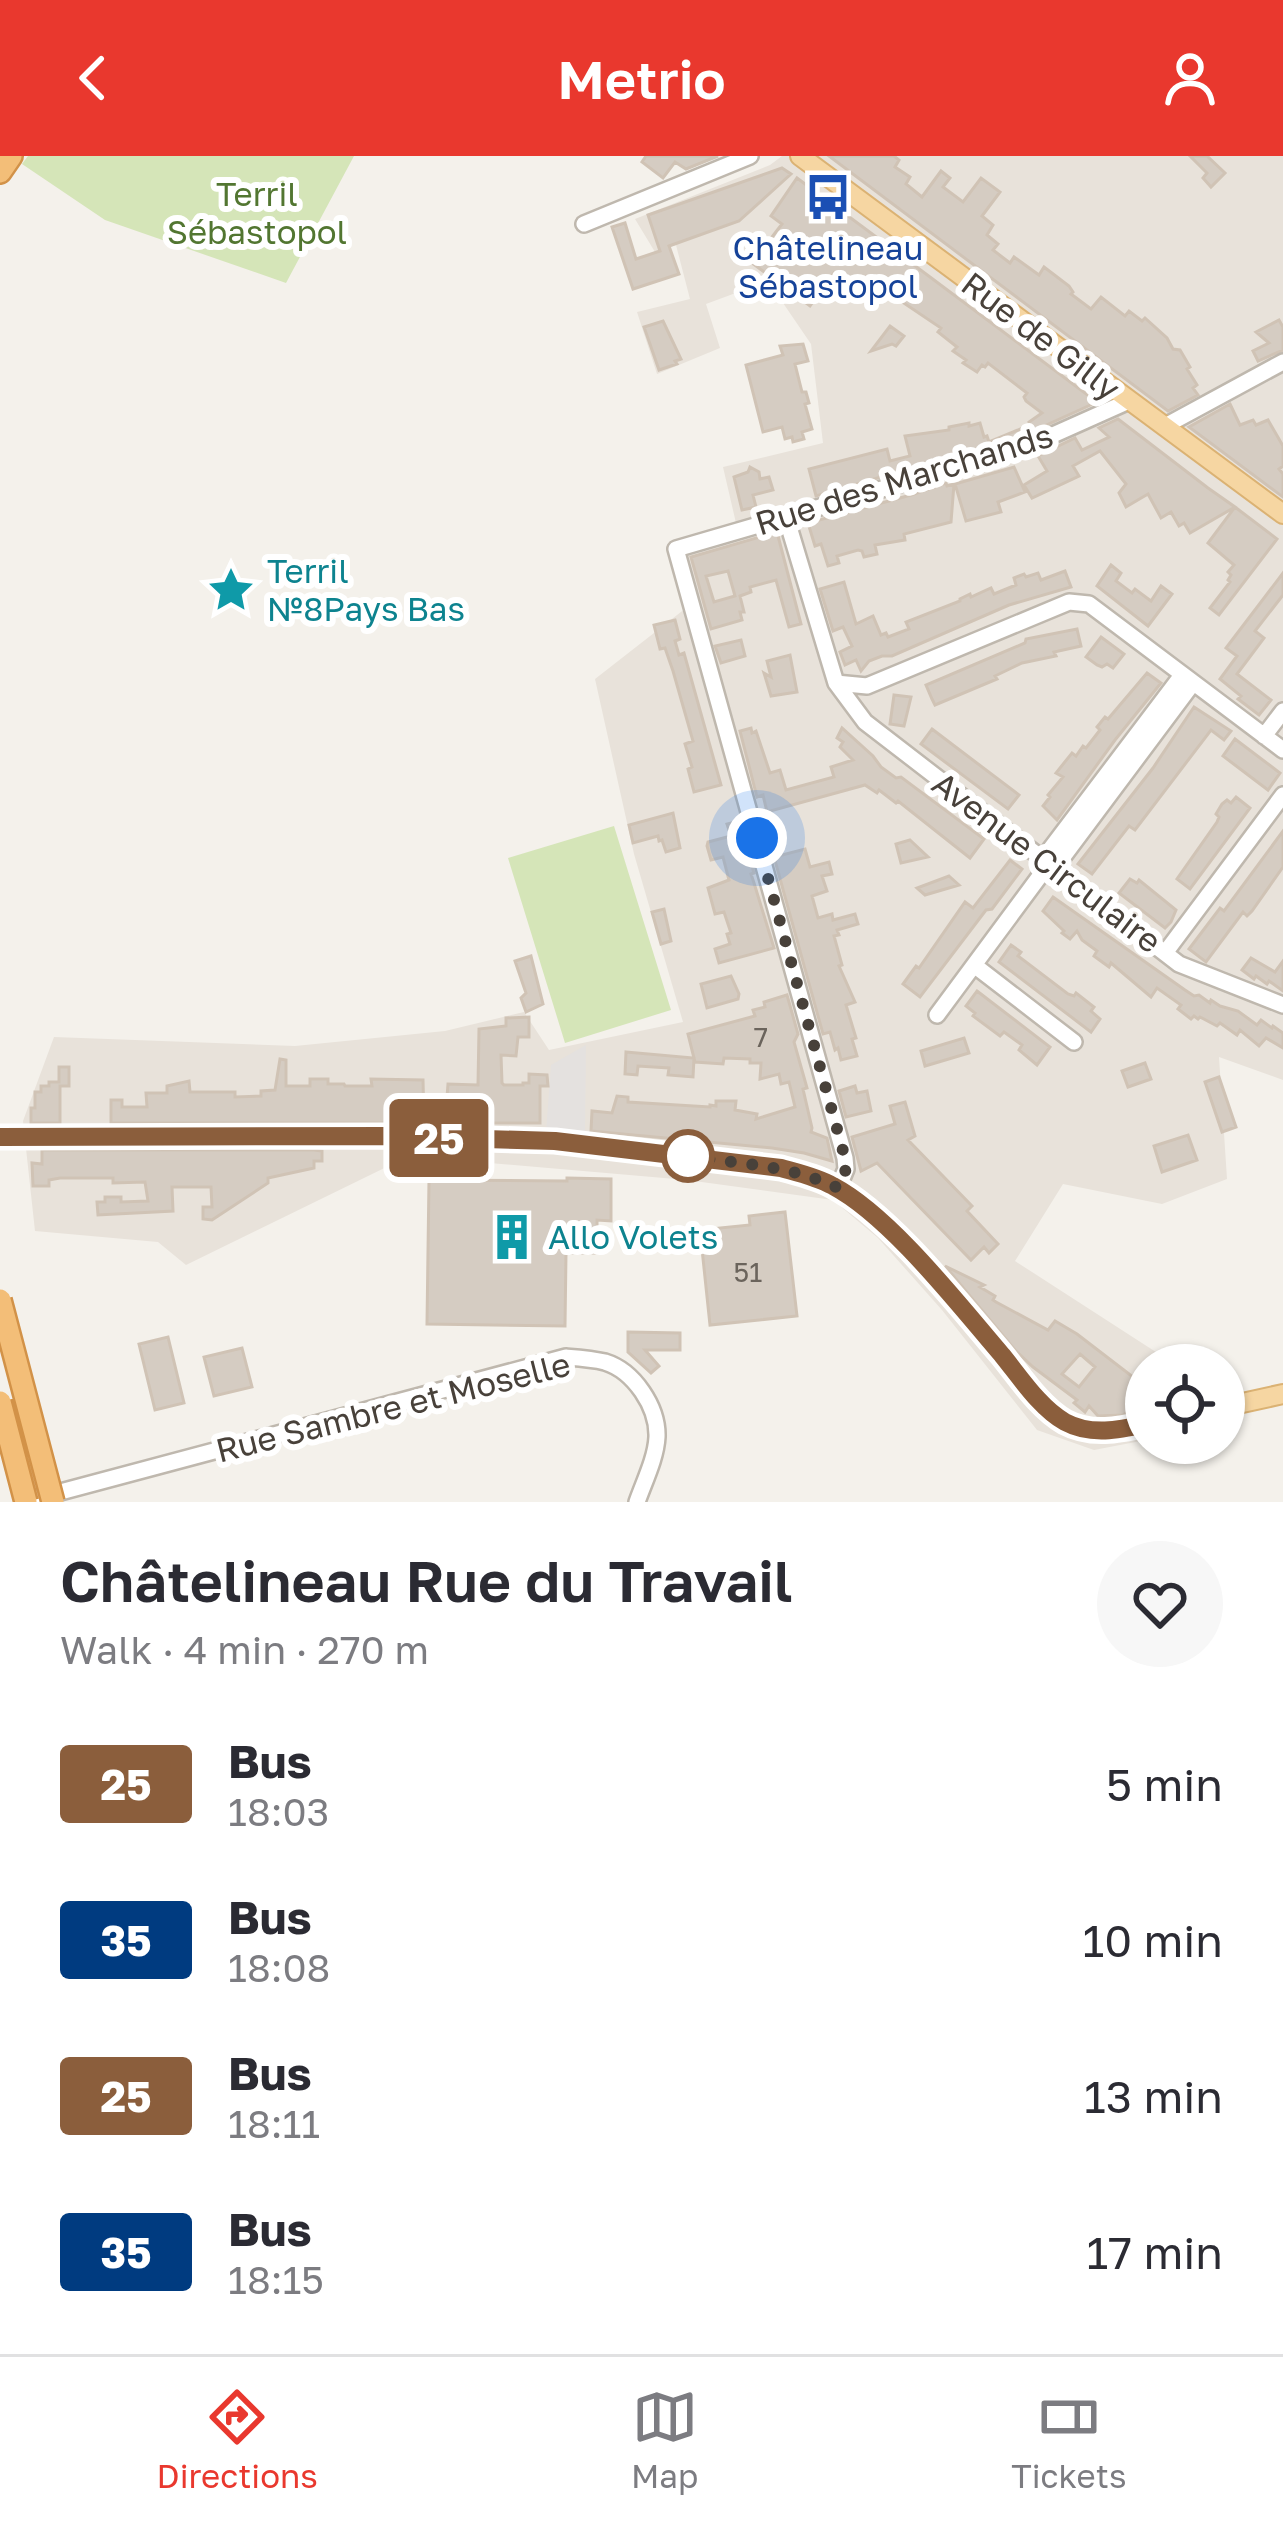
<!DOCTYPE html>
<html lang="en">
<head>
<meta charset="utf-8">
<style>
  body { margin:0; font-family:"Golos Text",sans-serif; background:#f7f7f7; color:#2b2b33; height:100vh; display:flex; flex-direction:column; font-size:45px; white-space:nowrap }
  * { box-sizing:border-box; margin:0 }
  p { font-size:39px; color:#7c7c81 }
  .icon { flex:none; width:66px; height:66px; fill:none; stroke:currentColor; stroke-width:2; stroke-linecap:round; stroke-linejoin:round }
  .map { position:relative; height:1346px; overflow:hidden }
  .sheet { display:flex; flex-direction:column; background:#fff; flex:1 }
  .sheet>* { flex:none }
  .badge { padding:0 24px; border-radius:9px; font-size:42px; line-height:78px }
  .tools { position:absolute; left:1125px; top:1188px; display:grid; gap:24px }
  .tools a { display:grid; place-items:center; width:120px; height:120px; border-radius:50%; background:#fff; box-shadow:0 3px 9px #0004; font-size:60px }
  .you { position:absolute; width:60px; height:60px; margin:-30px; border:9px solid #fff; border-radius:50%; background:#1a73e8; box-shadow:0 0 0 18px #1a73e833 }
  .map>.badge { position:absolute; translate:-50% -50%; box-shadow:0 0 0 6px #fff }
  .round { display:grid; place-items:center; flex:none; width:126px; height:126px; border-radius:63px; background:#f7f7f7 }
  .summary { display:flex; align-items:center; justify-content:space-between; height:204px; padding:0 60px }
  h1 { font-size:57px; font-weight:600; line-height:90px }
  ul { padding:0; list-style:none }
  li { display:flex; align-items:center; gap:36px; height:156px; padding:0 60px }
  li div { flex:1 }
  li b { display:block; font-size:45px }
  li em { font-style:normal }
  li .badge { min-width:132px; font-weight:700; text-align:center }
  header { display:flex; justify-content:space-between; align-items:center; height:156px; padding:0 60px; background:#e9382e; color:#fff; font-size:54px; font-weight:600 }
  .dock { display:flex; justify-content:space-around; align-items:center; height:168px; border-top:3px solid #e1e1e2; background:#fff; font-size:33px; color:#7c7c81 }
  .dock a { display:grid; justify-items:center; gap:6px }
  .dock .selected { color:#e9382e }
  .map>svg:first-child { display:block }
</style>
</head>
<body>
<header><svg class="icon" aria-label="back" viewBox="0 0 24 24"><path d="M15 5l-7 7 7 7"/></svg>Metrio<svg class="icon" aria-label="person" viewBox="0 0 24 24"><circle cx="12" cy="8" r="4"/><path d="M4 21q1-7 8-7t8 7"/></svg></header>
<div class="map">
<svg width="1283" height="1346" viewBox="0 0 1283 1346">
  <rect width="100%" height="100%" fill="#f4f1eb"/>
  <path fill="#e8e2da" d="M 782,0 L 1283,0 L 1283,924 L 1219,901 L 1227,1023 L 1162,1048 L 1063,1028 L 1015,1105 L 1176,1209 L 1146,1209 L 1146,1284 L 1094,1294 L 1037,1274 L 942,1154 L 878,1082 L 833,1044 L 687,1024 L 409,1000 L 186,1109 L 158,1086 L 35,1075 L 23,965 L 54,881 L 295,890 L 445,875 L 524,856 L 549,894 L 683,866 L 634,698 L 595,523 L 695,445 L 684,397 L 739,380 L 723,311 L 823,287 L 811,188 L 768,125 L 706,148 L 720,192 L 657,218 L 637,156 L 690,143 L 676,89 L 655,96 L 635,63 L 770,9 Z"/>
  <path fill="#d5e5b8" d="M 28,0 L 354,0 L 286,127 L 105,64 L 22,8 Z
    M 614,670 L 671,854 L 565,887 L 508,702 Z"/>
  <path fill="#e4e1df" d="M 586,889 L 585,980 L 546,976 L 551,909 Z"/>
  <path fill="#d5ccc2" stroke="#d0c3b5" stroke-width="3" fill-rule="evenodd" d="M 646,0 L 718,0 L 686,13 L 675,6 L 663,22 L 642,6 Z
    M 829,0 L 894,0 L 899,4 L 895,11 L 910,21 L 906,28 L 922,41 L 941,15 L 950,22 L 943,31 L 963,46 L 981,22 L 1000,36 L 982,60 L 993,69 L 987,79 L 998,88 L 993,94 L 1010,107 L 1014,101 L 1039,119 L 1044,111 L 1069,130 L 1073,136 L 1071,138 L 1091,153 L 1101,141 L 1125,160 L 1129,155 L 1142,165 L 1145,162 L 1167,182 L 1173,193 L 1180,194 L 1190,211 L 1187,213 L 1197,229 L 1193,232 L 1198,239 L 1168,255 Z
    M 1190,0 L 1207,0 L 1225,17 L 1211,31 L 1203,22 L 1207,17 Z
    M 782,12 L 791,18 L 739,65 L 669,90 L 679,118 L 633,133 L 612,71 L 625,67 L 636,103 L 660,95 L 648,59 Z
    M 797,22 L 930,121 L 1097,246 L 1022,280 L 816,340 L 809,313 L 887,293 L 890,305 L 910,300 L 905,280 L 949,274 L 949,271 L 969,267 L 969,270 L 980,267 L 984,281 L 987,280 L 989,286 L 1030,269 L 1029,266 L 1042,257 L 1026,245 L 1024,241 L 1027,237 L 988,207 L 985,211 L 982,209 L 977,216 L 963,207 L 966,204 L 953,195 L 957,191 L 938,176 L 941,172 L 889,137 L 884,144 L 857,125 L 852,131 L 834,117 L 810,150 L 752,107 L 782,68 L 771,60 Z
    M 1279,164 L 1283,171 L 1283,194 L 1258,205 L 1253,195 L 1269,187 L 1256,176 Z
    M 663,165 L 681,203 L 675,205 L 677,208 L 659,214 L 644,171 Z
    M 890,170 L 904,180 L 896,190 L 892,188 L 871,195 Z
    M 803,188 L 808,205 L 795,208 L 802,236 L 806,236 L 809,247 L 805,248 L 812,273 L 802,276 L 804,283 L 793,286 L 792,281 L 785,283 L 782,271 L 763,276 L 746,209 L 783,199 L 780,190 Z
    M 1230,248 L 1240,269 L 1253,264 L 1256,269 L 1268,264 L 1283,290 L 1283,310 L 1279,313 L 1283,318 L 1283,341 L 1189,271 Z
    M 1118,263 L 1208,332 L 1235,351 L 1190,377 L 1184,367 L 1179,370 L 1171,356 L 1161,362 L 1148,338 L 1126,351 L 1119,337 L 1126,328 L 1100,295 L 1073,310 L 1079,320 L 1032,342 L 1024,329 L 1047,315 L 1038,300 L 1075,282 L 1082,294 L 1109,281 L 1099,272 Z
    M 750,311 L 759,316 L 760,323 L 769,321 L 773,334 L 753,339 L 756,351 L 742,354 L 734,321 L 748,316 Z
    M 1014,311 L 1025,336 L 998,346 L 1001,356 L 966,365 L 955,328 Z
    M 946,327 L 947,330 L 954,328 L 951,366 L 904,378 L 905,384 L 875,389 L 877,398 L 864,401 L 862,395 L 858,394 L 837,400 L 839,407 L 828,410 L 821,388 L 815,390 L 808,367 L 911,339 Z
    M 1235,351 L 1277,383 L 1219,459 L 1210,452 L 1230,426 L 1228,424 L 1231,419 L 1228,416 L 1234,409 L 1208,387 Z
    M 777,376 L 801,468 L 789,471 L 776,424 L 750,431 L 751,436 L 740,440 L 744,456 L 740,456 L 742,464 L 711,473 L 691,401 ZM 728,415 L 735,440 L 714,446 L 706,420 Z
    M 1111,409 L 1121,417 L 1116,425 L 1132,437 L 1135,433 L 1151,445 L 1161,430 L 1172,438 L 1148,470 L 1097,430 Z
    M 1065,415 L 1071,431 L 1009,449 L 892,500 L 882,500 L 869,505 L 861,515 L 856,504 L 845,509 L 840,496 L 852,490 L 843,471 L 833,475 L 820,433 L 844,426 L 856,468 L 873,460 L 881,479 L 886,477 L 888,481 L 909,473 L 906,466 L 960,445 L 960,443 L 970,438 L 971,441 L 991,432 L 994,438 L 1016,429 L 1014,422 L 1024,418 L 1026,421 L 1038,417 L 1041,424 Z
    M 1283,417 L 1283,439 L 1255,475 L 1264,482 L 1237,518 L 1271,544 L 1259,559 L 1238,543 L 1241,540 L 1220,523 L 1237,500 L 1226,492 Z
    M 675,464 L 680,483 L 675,485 L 679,499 L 684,497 L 721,629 L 694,636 L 688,613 L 692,611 L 685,588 L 693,585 L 673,515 L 665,492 L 660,493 L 654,469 Z
    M 1077,473 L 1081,490 L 1054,496 L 1056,500 L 1022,507 L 995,520 L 997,523 L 935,549 L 932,543 L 926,529 L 1025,487 L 1026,483 Z
    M 1101,481 L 1124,498 L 1113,512 L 1107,508 L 1102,511 L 1097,509 L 1086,501 Z
    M 741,484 L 745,500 L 721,507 L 715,490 Z
    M 790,499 L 797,536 L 771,540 L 764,517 L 771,521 L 767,505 Z
    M 1147,517 L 1161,527 L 1115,584 L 1057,664 L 1043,650 L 1050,641 L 1048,639 L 1063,621 L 1056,617 L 1072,597 L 1076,600 L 1083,590 L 1086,592 L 1100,574 L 1097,571 L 1105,561 L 1108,563 Z
    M 894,539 L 911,541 L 904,570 L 890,568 Z
    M 1194,551 L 1231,575 L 1224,584 L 1211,574 L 1135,674 L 1129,670 L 1092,718 L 1078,708 L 1153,612 Z
    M 751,572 L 752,577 L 756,575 L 770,617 L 780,614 L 786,634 L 834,621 L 831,611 L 853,604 L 840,591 L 843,586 L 837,582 L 842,572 L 873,600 L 881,611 L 896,622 L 901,621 L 984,683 L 970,702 L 898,645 L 896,647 L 879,634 L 877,637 L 865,629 L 767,656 L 763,639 L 757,641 L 740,575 Z
    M 932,573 L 1019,639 L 1008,653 L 921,588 Z
    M 1235,583 L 1280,617 L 1268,634 L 1223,600 Z
    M 1236,641 L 1250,652 L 1190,733 L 1177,723 L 1217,666 L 1219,661 L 1216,658 L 1222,648 L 1227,644 L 1231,647 Z
    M 673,657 L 680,692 L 666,696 L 662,684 L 659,685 L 658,680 L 633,687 L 629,669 Z
    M 739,665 L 754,717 L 751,718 L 754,727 L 774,792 L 719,807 L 715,793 L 730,788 L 727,778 L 731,777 L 724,756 L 715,758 L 708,732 L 729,724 L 723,701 L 711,704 L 707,690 L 708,686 L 731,680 L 727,668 Z
    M 1283,675 L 1283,711 L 1252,755 L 1247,760 L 1243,756 L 1206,806 L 1189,793 L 1220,752 L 1224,755 Z
    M 910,684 L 928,701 L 901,707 L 896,688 Z
    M 805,693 L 810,711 L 829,706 L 832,718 L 822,720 L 827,735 L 812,740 L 818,762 L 832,758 L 833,764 L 855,758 L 858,768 L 837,774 L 839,779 L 834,780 L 842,809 L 839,810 L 855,846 L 846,849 L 856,882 L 852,883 L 857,900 L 841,904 L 838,892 L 835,894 L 830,876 L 823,878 L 774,701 Z
    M 1010,704 L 1022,713 L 992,753 L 986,754 L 920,841 L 903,828 L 916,810 L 919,812 L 965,746 L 973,752 Z
    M 949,720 L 959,729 L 925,739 L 917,732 Z
    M 1130,723 L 1137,727 L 1139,724 L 1176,754 L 1171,766 L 1165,772 L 1119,737 Z
    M 1053,741 L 1185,834 L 1194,840 L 1199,839 L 1210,847 L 1211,844 L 1220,850 L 1238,855 L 1257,869 L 1261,864 L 1272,872 L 1273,870 L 1283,877 L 1283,892 L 1266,882 L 1259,890 L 1240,874 L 1237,879 L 1220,867 L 1217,870 L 1200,861 L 1198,863 L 1194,860 L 1191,863 L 1178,853 L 1181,849 L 1157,832 L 1151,841 L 1111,807 L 1109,811 L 1094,800 L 1097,795 L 1082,784 L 1077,775 L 1070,783 L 1062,777 L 1064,775 L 1043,755 Z
    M 664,753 L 671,785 L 661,788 L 652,756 Z
    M 1011,789 L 1021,796 L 1018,800 L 1068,838 L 1074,840 L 1076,837 L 1094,851 L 1091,855 L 1100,863 L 1091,876 L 999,806 Z
    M 531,800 L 543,848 L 526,856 L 521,842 L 526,837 L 515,805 Z
    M 1251,802 L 1275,816 L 1283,805 L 1283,835 L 1269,825 L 1267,828 L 1256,820 L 1254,823 L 1242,814 Z
    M 731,820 L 739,838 L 738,843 L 707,852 L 701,828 Z
    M 977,835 L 1050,891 L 1037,909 L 1019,894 L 1022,889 L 1004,876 L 1000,880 L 973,860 L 975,857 L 966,850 Z
    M 787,839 L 798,878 L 794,886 L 807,932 L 803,933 L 812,972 L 811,976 L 827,982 L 832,1005 L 804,997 L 772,992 L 591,975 L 592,955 L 612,957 L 617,940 L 628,941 L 628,946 L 710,951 L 710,949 L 716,950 L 716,945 L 736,945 L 735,954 L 757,958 L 756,963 L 795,951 L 789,926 L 781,928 L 779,918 L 760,923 L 761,907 L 750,907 L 750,903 L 724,902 L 723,908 L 695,906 L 688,878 L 755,860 L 753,854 L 765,851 L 764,846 Z
    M 529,861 L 529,881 L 518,881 L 516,900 L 501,899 L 502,927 L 504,929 L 523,929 L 523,927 L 529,927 L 529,918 L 547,919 L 548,930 L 540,930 L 540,967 L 445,967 L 448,928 L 478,929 L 479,873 L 506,870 L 506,862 Z
    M 964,882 L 969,897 L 925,910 L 921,895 Z
    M 626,896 L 694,902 L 693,921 L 668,919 L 669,912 L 638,910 L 637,919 L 625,918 Z
    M 280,903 L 286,904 L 286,930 L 310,930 L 310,923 L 328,923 L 328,928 L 344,928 L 345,930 L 372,930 L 371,923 L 423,924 L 424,967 L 111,967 L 111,944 L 122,944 L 122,951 L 147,951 L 146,937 L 167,937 L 167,930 L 189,925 L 190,936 L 235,936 L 235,941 L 261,940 L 261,935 L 275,934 Z
    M 1145,907 L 1151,923 L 1128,931 L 1122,915 Z
    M 59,911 L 69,911 L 69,930 L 60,930 L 60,967 L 31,967 L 31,952 L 35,952 L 35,936 L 41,936 L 41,930 L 49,930 L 49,926 L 59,926 Z
    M 1219,921 L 1236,971 L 1222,976 L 1205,926 Z
    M 855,930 L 857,937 L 867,935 L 871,955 L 846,961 L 839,935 Z
    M 905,946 L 915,980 L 908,984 L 972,1050 L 967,1055 L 998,1088 L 989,1097 L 984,1091 L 971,1104 L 877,1007 L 861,1015 L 852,981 L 895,968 L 890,950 Z
    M 1188,979 L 1197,1004 L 1162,1016 L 1154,990 Z
    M 42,994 L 314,994 L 322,995 L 322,1005 L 314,1005 L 314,1012 L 268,1022 L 268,1027 L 212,1064 L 203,1063 L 203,1051 L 212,1051 L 211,1031 L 172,1031 L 173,1055 L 98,1059 L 97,1046 L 105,1046 L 105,1041 L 121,1041 L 121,1046 L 148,1045 L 145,1026 L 113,1027 L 113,1022 L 60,1022 L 49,1024 L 49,1030 L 33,1030 L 32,1007 L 42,1008 Z
    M 567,1022 L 611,1023 L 611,1065 L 597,1064 L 597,1097 L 566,1097 L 565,1170 L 427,1168 L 429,1024 L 567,1025 Z
    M 785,1056 L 797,1160 L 710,1169 L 700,1074 L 750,1069 L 749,1060 Z
    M 945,1110 L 984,1129 L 980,1131 L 995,1140 L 993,1144 L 996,1146 L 1048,1174 L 1055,1165 L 1077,1178 L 1146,1231 L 1146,1244 L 1123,1259 L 1098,1260 L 1089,1250 L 1085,1256 L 1074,1247 L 1077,1244 L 1033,1211 L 1015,1194 ZM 1080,1198 L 1095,1211 L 1079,1231 L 1062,1218 Z
    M 628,1176 L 680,1177 L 680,1194 L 645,1194 L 659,1210 L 651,1217 L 628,1196 Z
    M 168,1181 L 184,1247 L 155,1254 L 139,1188 Z
    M 242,1192 L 252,1231 L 214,1240 L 204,1201 Z"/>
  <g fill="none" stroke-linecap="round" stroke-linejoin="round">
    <defs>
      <path id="minor" d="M 584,68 L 750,0
        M 1165,270 L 1283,206
        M 786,361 L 836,527 L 865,566 L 1179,808 L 1283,849
        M 836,527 L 867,530 L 1069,446 L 1089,448 L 1283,594
        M 1264,580 L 1283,555
        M 1042,704 L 1182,519
        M 1054,713 L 1193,527
        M 1165,797 L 1283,639
        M 974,809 L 1074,886
        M 937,859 L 1048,709
        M 838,1032 L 846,1013 L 845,1002 L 676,393 L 1026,291 L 1129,245
        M 23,1346 L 566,1201 C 579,1202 593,1203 605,1206 C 634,1215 658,1251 657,1281 C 656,1302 644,1326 637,1346"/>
      <path id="major" d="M 800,0 L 1283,358
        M 0,981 L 384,980 L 555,985 L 781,1012 C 799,1017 817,1021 833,1030 C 890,1060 959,1149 1002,1199 C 1020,1221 1040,1251 1065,1265 C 1091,1280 1119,1274 1146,1268
        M 1224,1251 L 1283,1238"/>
      <path id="highway" d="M 0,16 L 11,0"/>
    </defs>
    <use href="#minor" stroke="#bfb8ae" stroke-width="20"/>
    <use href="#major" stroke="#dbb273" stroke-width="22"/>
    <use href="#highway" stroke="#d29248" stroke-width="26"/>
    <use href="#minor" stroke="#fff" stroke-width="15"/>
    <use href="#major" stroke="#f6d6a2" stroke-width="18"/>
    <use href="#highway" stroke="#f3be78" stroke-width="21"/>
    <defs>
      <path id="highway-bridge" d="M 0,1144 L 53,1346
        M 0,1246 L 26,1346"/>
    </defs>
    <use href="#highway-bridge" stroke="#d29248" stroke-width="26" stroke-linecap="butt"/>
    <use href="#highway-bridge" stroke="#f3be78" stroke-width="21"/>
  </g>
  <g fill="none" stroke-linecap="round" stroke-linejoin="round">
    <defs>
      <path id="line" d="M 0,981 L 384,980 L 555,985 L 781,1012 C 799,1017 817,1021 833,1030 C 890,1060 959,1149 1002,1199 C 1020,1221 1040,1252 1065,1266 C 1091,1280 1119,1274 1146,1268"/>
    </defs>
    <use href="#line" stroke="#fff" stroke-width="27"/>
    <use href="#line" stroke="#8b5e3c" stroke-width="18"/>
    <path stroke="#48413a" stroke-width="12" stroke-dasharray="0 21.6" d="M 688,1000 C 739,1008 790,1009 838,1032 L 846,1013 L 845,1002 L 757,682"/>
  </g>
  <defs>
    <symbol id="bus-bare" viewBox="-9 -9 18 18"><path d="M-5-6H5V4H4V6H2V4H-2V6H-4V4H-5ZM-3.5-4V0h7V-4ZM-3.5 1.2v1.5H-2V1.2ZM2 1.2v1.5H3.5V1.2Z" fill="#1a4fb4" stroke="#fff" stroke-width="2.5" paint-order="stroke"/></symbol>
    <symbol id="sight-bare" viewBox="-9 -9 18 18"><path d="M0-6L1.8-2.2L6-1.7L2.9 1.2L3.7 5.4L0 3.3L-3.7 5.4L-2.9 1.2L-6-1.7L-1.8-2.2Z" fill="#0f9aa8" stroke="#fff" stroke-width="2.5" paint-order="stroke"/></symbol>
    <symbol id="building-bare" viewBox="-9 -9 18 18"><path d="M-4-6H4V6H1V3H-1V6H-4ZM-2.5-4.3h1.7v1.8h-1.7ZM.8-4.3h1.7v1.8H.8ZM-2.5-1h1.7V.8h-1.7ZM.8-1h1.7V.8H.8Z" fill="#0f9aa8" stroke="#fff" stroke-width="2.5" paint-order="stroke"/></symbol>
  </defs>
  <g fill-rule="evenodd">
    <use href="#bus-bare" x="795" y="8" width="66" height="66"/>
    <use href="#sight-bare" x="198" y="401" width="66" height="66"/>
    <use href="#building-bare" x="479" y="1048" width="66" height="66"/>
  </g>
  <circle fill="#fff" stroke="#8b5e3c" stroke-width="6" cx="688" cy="1000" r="24"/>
  <g text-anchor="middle" stroke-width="12" stroke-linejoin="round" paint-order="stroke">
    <g font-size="27" fill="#6b645c">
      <text x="761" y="891">7</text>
      <text x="748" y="1126">51</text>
    </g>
    <g font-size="33" fill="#527631" stroke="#fff">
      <text x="257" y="50">Terril<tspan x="257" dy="38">Sébastopol</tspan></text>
    </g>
    <g font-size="33" fill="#164399" stroke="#fff">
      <text x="828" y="104">Châtelineau<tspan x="828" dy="38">Sébastopol</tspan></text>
    </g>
    <g font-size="33" fill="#48413a" stroke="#fff">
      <text transform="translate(1041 180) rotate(37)" y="12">Rue de Gilly</text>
      <text transform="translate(904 323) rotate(-17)" y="12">Rue des Marchands</text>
      <text transform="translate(1047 706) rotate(37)" y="12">Avenue Circulaire</text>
      <text transform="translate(393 1251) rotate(-14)" y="12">Rue Sambre et Moselle</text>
    </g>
    <g font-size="33" fill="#0d838f" stroke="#fff" text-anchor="start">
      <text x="267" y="427">Terril<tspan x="267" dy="38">№8Pays Bas</tspan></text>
      <text x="548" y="1093">Allo Volets</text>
    </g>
  </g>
</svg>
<div class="tools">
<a><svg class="icon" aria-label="locate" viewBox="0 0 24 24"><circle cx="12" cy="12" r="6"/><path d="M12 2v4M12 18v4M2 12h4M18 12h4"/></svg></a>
</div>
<div class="you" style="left:757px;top:682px"></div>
<b class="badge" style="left:439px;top:982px;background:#8b5e3c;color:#fff">25</b>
</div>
<section class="sheet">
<div class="summary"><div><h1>Châtelineau Rue du Travail</h1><p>Walk · 4 min · 270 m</p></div><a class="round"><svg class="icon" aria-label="heart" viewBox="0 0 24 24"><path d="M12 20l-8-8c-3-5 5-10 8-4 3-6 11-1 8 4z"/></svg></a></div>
<ul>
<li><span class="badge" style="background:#8b5e3c;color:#fff">25</span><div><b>Bus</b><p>18:03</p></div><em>5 min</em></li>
<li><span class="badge" style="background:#003b80;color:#fff">35</span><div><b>Bus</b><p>18:08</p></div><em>10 min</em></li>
<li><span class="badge" style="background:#8b5e3c;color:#fff">25</span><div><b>Bus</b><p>18:11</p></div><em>13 min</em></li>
<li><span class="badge" style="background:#003b80;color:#fff">35</span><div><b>Bus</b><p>18:15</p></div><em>17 min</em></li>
</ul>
</section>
<nav class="dock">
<a class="selected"><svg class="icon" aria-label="directions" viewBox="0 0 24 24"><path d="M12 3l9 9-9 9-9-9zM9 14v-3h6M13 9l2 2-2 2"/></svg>Directions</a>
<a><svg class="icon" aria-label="map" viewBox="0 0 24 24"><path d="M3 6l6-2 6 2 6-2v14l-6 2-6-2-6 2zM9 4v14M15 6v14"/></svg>Map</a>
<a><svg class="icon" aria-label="tickets" viewBox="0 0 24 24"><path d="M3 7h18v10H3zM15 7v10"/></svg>Tickets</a>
</nav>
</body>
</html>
